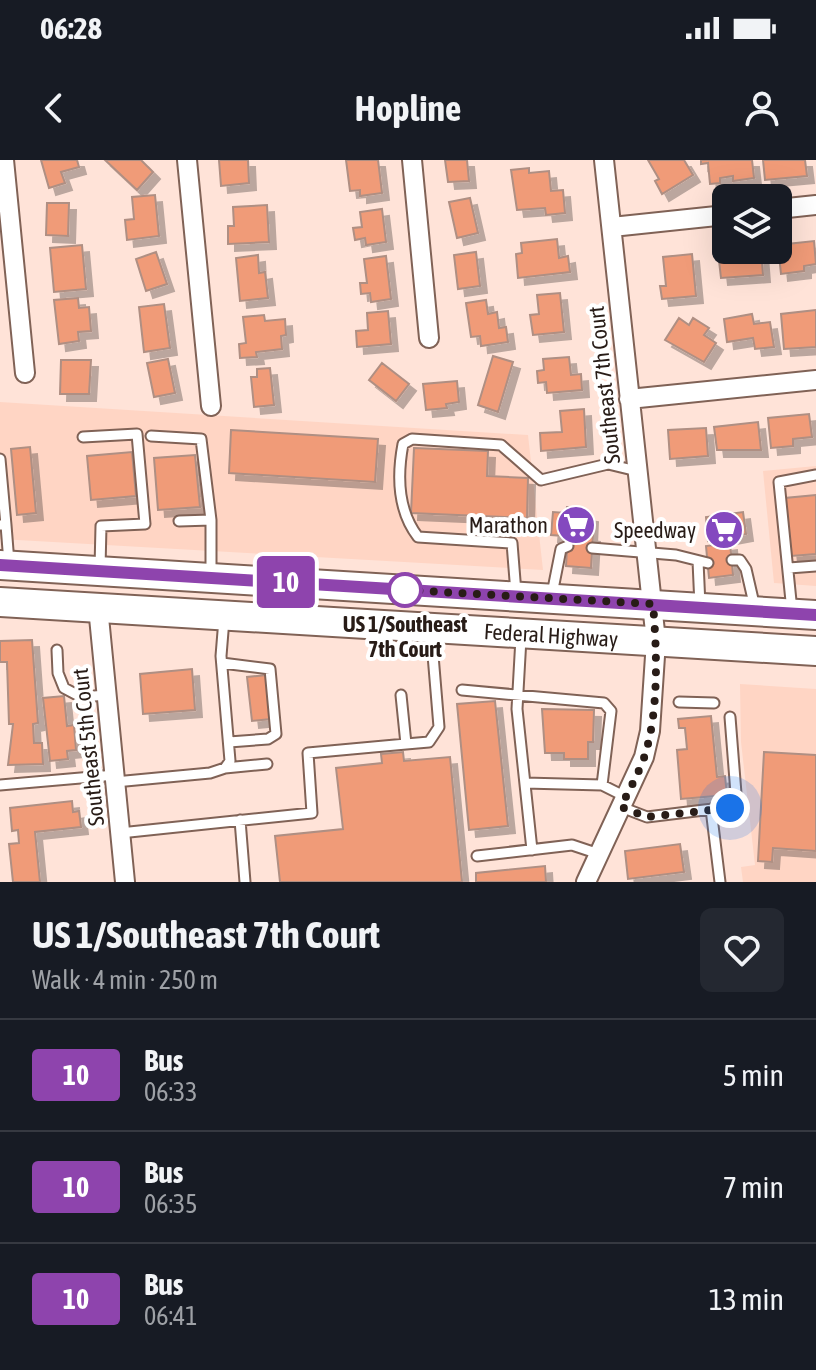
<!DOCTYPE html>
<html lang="en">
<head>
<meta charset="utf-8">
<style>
  body { margin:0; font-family:"Asap Condensed",sans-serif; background:#242831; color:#f1f3f6; height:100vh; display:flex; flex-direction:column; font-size:30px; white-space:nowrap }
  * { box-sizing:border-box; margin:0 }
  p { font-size:26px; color:#9ea1a6 }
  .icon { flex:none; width:44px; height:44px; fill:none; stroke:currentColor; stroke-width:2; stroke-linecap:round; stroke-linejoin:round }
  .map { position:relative; height:722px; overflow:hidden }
  .details { display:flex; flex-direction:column; background:#171b24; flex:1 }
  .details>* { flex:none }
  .badge { padding:0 16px; border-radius:6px; font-size:28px; line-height:52px }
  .fabs { position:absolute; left:712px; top:24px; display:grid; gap:16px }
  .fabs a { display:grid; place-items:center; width:80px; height:80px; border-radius:12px; background:#171b24; box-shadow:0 8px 32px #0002; font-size:40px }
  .you { position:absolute; width:40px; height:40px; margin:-20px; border:6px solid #fff; border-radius:50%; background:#1a73e8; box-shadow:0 0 0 12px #1a73e833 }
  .map>.badge { position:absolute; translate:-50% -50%; box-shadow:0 0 0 4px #fff }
  .round { display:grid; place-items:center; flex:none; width:84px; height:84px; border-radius:12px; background:#242831 }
  .head { display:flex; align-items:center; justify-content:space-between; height:136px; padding:0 32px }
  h1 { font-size:38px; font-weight:700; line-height:60px }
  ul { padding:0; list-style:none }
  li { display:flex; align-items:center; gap:24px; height:112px; padding:0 32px; border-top:2px solid #363941 }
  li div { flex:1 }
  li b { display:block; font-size:30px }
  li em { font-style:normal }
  li .badge { min-width:88px; font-weight:700; text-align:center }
  .status { display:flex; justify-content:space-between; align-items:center; height:56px; padding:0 40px; background:#171b24; direction:ltr }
  .status svg { height:22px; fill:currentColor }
  header { display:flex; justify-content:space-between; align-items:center; height:104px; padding:0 32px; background:#171b24; font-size:36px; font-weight:700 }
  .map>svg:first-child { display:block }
</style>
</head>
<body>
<div class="status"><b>06:28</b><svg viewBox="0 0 49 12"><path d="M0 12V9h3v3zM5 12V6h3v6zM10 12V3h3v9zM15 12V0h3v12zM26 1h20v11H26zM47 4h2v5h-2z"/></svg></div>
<header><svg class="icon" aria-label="back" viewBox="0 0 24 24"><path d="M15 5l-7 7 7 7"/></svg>Hopline<svg class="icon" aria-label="person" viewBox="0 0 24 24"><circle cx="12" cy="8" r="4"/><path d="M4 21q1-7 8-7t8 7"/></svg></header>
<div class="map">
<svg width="816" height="722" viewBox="0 0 816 722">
  <defs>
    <filter id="shadow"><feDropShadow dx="7" dy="7" stdDeviation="0" flood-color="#0004"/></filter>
  </defs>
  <rect width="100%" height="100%" fill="#ffe3d8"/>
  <path fill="#ffd5c4" d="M 0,242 L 528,275 L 543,410 L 0,379 Z
    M 816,306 L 816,426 L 774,423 L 763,311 Z
    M 740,524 L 816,529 L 816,722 L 743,722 L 741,707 L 755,705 L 741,582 Z"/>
  <path fill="#f09b78" stroke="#af8f83" stroke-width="2" filter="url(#shadow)" d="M 41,0 L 77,0 L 79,7 L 61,12 L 65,23 L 49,28 Z
    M 105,0 L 141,0 L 153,12 L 137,30 Z
    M 219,0 L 248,0 L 249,23 L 221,26 Z
    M 346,0 L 378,0 L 382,33 L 360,36 L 360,30 L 350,31 Z
    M 445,0 L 467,0 L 469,21 L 448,22 Z
    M 648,0 L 684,0 L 693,15 L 662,34 L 655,21 L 659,19 Z
    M 701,0 L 752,0 L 754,18 L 733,21 L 733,16 L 720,18 L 720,23 L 710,24 L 708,3 L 701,4 Z
    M 763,0 L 805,0 L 807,16 L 765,20 Z
    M 529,8 L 529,13 L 549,11 L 551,31 L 563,30 L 565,53 L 546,55 L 545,48 L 517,50 L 511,10 Z
    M 155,35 L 159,76 L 127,80 L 125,60 L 134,59 L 132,37 Z
    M 470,38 L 478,73 L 457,78 L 449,42 Z
    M 47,43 L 69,43 L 68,76 L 46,75 Z
    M 267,45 L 269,82 L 228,84 L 228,66 L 234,66 L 233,47 Z
    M 382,49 L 386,82 L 366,85 L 365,78 L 355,80 L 353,68 L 362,67 L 360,52 Z
    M 557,79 L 559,98 L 568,96 L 570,112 L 518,118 L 516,94 L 522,93 L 521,83 Z
    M 814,81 L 816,104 L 804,106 L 804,111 L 781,114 L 778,85 Z
    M 82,85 L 86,129 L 54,132 L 50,88 Z
    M 761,90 L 763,115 L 721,118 L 718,92 Z
    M 156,92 L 167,124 L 146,131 L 136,99 Z
    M 476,92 L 480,126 L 458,129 L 454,95 Z
    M 692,94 L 696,136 L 662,139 L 660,126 L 666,126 L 663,97 Z
    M 258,95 L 259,113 L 265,112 L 268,138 L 240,141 L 236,98 Z
    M 386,96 L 391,139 L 371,142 L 370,133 L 361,134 L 360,123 L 367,123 L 364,99 Z
    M 560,133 L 564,172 L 533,175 L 530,155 L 539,154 L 537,135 Z
    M 78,138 L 79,148 L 89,147 L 91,171 L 78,172 L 79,181 L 59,184 L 54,140 Z
    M 486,140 L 488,154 L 497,152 L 499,168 L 506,167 L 508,182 L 481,186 L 480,176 L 471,177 L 466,143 Z
    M 164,144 L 170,188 L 144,192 L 139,147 Z
    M 816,150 L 816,187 L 784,189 L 781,154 Z
    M 388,151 L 391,184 L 357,187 L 356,171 L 368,170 L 367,153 Z
    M 752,154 L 754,164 L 770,162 L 774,187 L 755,189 L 753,178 L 727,182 L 724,159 Z
    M 264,155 L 265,161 L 285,159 L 286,175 L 281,176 L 282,189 L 256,192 L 257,197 L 240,198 L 239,184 L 246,183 L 243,157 Z
    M 679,158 L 689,165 L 693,158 L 709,168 L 704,175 L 716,183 L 704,202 L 665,180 Z
    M 493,196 L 513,202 L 498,252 L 478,245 Z
    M 569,197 L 571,215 L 581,214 L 582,230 L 547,233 L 546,222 L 538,223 L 537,211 L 544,210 L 543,199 Z
    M 168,199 L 175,233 L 154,237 L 147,203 Z
    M 61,200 L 91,200 L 89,234 L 60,234 Z
    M 382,203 L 409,224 L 396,241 L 369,220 Z
    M 270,208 L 274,245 L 254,247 L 251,217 L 257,217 L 257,209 Z
    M 457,221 L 459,242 L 446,244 L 447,248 L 426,250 L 423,224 Z
    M 584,249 L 586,287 L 541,291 L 540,273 L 562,272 L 560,251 Z
    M 809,254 L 812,277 L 793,279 L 793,286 L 771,288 L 768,258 Z
    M 758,262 L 761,290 L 717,290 L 714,267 Z
    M 706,268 L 708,296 L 670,299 L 668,270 Z
    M 231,270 L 378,279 L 375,322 L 229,313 Z
    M 30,287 L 36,353 L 17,355 L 11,289 Z
    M 414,288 L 488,291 L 487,316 L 528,318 L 527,358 L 411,353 Z
    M 132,292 L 136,336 L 91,340 L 87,296 Z
    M 195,295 L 200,347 L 158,350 L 154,298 Z
    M 816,335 L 816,394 L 791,396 L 785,338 Z
    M 567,347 L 577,347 L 584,354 L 591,355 L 590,378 L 551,375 L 553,352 L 566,353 Z
    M 743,352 L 746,374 L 708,381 L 706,357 Z
    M 568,373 L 593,375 L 591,408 L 566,406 Z
    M 730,383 L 733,415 L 709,418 L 706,386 Z
    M 32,480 L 38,563 L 33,564 L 34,583 L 42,583 L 43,604 L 8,605 L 13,564 L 9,564 L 7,502 L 0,502 L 0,481 Z
    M 192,509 L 195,550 L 143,554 L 140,514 Z
    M 267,515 L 271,559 L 252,561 L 247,517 Z
    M 64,536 L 67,566 L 74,565 L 76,590 L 67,591 L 68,599 L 50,601 L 43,538 Z
    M 495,541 L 508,666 L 469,670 L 457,544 Z
    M 542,549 L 594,550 L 593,582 L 588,582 L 588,599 L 564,599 L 564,593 L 545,593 Z
    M 711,556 L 717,617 L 725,616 L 727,635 L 681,639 L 677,590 L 687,589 L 685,568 L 679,568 L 678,559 Z
    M 403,592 L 404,601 L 450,597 L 462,722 L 280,722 L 275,676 L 343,669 L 336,608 L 382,603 L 381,594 Z
    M 764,592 L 816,595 L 816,691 L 773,688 L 772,702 L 758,701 Z
    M 72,641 L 73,652 L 79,651 L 81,667 L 35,672 L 40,722 L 13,722 L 9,684 L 19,683 L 18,670 L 12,671 L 10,648 Z
    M 680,684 L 684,712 L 628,719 L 625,691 Z
    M 545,706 L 546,722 L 476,722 L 476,713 Z"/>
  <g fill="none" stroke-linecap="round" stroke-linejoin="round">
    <defs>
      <path id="lane" d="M 151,276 L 201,279 L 211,360 L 211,414
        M 83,277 L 137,274 L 145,364 L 101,366 L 100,408
        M 0,299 L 6,365
        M 179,361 L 211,360
        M 0,365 L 6,365 L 9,403
        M 592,388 L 676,395 L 708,403
        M 732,400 L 740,400 L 746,409 L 755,448
        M 698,401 L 700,446
        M 789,408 L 816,406
        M 516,433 L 512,383 L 418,377 C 398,351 397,316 403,284 L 412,279 L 501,285 L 541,320 L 608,304 L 637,311
        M 552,434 L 561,389 L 568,386
        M 792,451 L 779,322 L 816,315
        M 521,478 L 517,549 L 532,690
        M 57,490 L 58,513 L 64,528 L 81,537 L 107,535
        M 222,503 L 270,509 L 276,574 L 268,579 L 229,582
        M 462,530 L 604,543 L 611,551 L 602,625 L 525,623
        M 401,535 L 406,584 L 429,582 L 439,567 L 431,471
        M 679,542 L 714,543
        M 225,608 L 267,604
        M 115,622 L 210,613 L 225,608 L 230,601 L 221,496 L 224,459
        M 0,625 L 115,615
        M 602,625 L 626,637
        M 621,647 L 647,657 L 737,646 L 730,557
        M 711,649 L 720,722
        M 240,660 L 245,722
        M 120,673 L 312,653 L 308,593 L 406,584
        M 477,696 L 572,685 L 599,694"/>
      <path id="street" d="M 4,0 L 25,213
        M 187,0 L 211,246
        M 412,0 L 429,178
        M 778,49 L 816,45
        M 612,67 L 726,55
        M 629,239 L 816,220
        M 98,447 L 125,722
        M 586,722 L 644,597 L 650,571 L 656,481 L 604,0"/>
      <g id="primary">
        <path d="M 0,405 L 816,455"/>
        <path id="s1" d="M 0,442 L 816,491"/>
      </g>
    </defs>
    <use href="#lane" stroke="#806256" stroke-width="13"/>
    <use href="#street" stroke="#806256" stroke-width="22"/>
    <use href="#primary" stroke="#806256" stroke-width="32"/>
    <use href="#lane" stroke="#fff" stroke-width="9"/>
    <use href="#street" stroke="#fff" stroke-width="18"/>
    <use href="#primary" stroke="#fff" stroke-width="28"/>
  </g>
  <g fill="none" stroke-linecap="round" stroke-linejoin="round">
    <defs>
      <path id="line" d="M 0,405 L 816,455"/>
    </defs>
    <use href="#line" stroke="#fff" stroke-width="18"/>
    <use href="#line" stroke="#8e44ad" stroke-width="12"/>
    <path stroke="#281c17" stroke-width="8" stroke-dasharray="0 14.4" d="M 405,430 L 653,444 C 657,492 659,549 645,595 C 639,613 629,630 621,647 L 647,657 L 730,648"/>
  </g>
  <defs>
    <symbol id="supermarket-disc" viewBox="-11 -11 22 22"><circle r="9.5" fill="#8449bf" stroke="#fff"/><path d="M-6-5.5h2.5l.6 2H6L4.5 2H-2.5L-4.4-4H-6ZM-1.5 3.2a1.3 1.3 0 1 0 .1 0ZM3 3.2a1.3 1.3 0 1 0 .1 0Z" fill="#fff"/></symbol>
  </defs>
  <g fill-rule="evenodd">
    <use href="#supermarket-disc" x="554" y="343" width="44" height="44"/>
    <use href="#supermarket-disc" x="702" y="348" width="44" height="44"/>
  </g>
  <circle fill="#fff" stroke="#8e44ad" stroke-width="4" cx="405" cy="430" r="16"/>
  <g text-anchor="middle" stroke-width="8" stroke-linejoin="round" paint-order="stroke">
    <g font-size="22" fill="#281c17" stroke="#fff">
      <text transform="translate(604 225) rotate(-96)" y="8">Southeast 7th Court</text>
      <text dy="8" stroke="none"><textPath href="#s1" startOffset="552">Federal Highway</textPath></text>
      <text transform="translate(88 587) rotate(-96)" y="8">Southeast 5th Court</text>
    </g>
    <g font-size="22" fill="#281c17" stroke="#fff" text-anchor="end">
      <text x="548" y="373">Marathon</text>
      <text x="696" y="378">Speedway</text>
    </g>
    <g font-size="22" font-weight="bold" fill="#281c17" stroke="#fff">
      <text x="405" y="472">US 1/Southeast<tspan x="405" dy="25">7th Court</tspan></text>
    </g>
  </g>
</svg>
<div class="fabs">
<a><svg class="icon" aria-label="layers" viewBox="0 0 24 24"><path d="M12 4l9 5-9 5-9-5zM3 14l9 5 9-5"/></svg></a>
</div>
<div class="you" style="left:730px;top:648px"></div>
<b class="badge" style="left:286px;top:422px;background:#8e44ad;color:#fff">10</b>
</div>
<section class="details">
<div class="head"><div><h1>US 1/Southeast 7th Court</h1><p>Walk · 4 min · 250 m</p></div><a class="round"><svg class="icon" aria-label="heart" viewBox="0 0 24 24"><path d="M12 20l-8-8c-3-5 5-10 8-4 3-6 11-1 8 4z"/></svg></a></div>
<ul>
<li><span class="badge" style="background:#8e44ad;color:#fff">10</span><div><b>Bus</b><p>06:33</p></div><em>5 min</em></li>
<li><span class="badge" style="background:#8e44ad;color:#fff">10</span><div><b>Bus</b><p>06:35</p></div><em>7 min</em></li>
<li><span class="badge" style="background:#8e44ad;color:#fff">10</span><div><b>Bus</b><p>06:41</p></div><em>13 min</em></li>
</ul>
</section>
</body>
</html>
